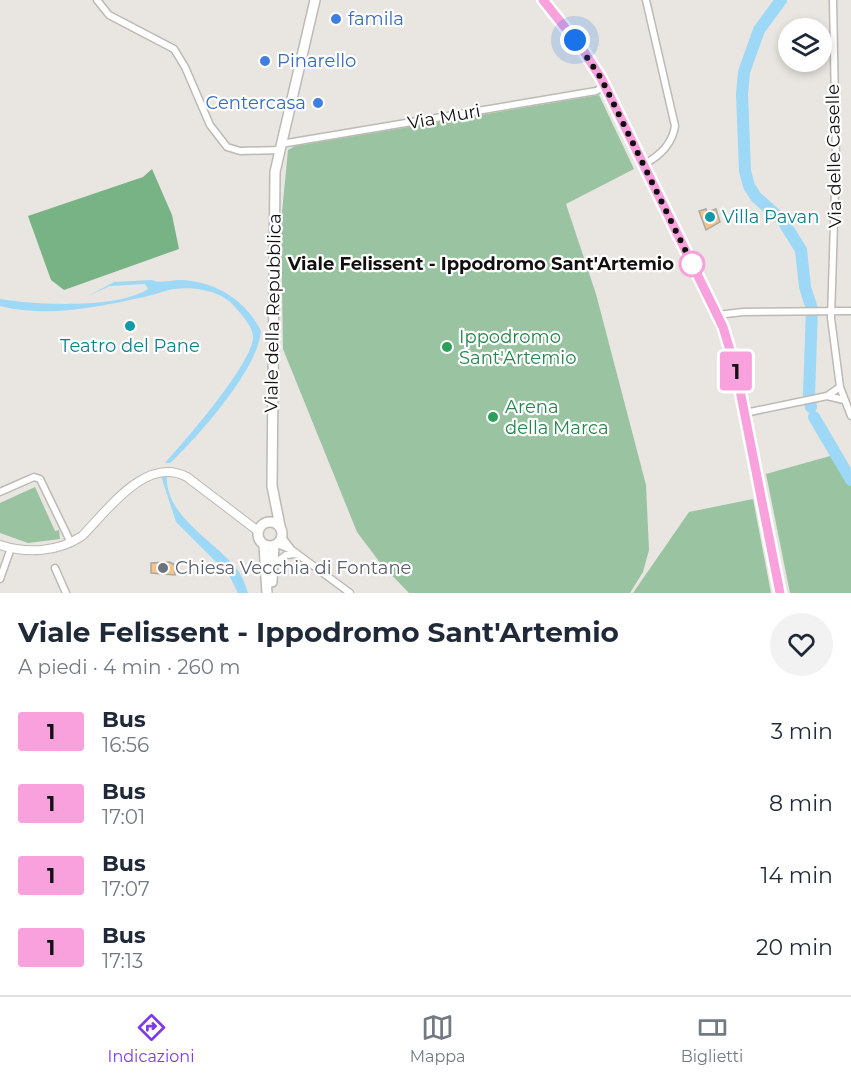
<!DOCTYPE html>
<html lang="it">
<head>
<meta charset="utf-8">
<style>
  body { margin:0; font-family:Montserrat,sans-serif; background:#f2f2f3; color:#1f2937; height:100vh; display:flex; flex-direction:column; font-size:22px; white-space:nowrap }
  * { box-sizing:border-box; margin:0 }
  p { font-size:20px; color:#747a83 }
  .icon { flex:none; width:33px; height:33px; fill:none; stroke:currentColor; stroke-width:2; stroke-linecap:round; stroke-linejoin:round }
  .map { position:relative; height:593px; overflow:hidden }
  .panel { display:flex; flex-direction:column; background:#fff; flex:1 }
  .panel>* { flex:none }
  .badge { padding:0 12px; border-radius:4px; font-size:21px; line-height:39px }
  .controls { position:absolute; left:778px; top:18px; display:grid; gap:12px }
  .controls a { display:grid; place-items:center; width:54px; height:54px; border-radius:50%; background:#fff; box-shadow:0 3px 9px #0003; font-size:30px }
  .you { position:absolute; width:30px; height:30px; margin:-15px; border:4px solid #fff; border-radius:50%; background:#1a73e8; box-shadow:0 0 0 9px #1a73e833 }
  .map>.badge { position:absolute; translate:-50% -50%; box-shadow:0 0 0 3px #fff }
  .round { display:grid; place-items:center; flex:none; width:63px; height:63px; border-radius:32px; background:#f2f2f3 }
  .head { display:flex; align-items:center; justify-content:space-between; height:102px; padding:0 18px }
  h1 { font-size:28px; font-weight:700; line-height:45px }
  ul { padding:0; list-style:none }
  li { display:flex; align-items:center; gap:18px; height:72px; padding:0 18px }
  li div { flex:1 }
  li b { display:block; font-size:22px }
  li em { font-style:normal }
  li .badge { min-width:66px; font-weight:700; text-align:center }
  .menu { display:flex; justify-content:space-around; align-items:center; height:84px; border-top:2px solid #e0e1e3; background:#fff; font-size:16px; color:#747a83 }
  .menu a { display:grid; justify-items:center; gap:3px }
  .menu .current { color:#7c3aed }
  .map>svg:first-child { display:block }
</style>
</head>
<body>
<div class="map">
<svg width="851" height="593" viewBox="0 0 851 593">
  <rect width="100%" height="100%" fill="#e9e5e0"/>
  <path fill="#9ac3a2" d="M 599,95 L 634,169 L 566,204 L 596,294 L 646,485 L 649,550 L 643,572 L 630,593 L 409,593 L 381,564 L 357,532 L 283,349 L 281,223 L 288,150 L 295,146 Z
    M 830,456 L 851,485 L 851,593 L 790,593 L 766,474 Z
    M 35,487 L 55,531 L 59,530 L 60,539 L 28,543 L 0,533 L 0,503 Z
    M 753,499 L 771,593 L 633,593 L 689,512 Z"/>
  <path fill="#77b384" d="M 152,169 L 172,215 L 179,249 L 64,290 L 51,280 L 28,216 L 143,177 Z"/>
  <path fill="#9dd8f7" d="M 152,280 C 160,284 170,280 180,280 C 214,281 245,299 261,331 C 258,369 198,437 170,463 L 165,463 C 184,442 253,363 253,337 C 253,326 241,314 234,306 C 222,291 194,286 175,289 C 165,290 155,295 144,297 C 97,307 48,318 0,306 L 0,299 C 35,305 118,309 148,289 L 145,284 L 110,286 L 88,296 L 114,282 Z
    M 167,475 C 164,516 215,541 236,568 C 242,575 245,584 248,593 L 238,593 L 229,575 L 176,522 L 161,476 Z"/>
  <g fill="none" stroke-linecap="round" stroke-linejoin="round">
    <path stroke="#9dd8f7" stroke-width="12" d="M 781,0 L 759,30 L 744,72 L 742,94 L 745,171 L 749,186 L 756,197 L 783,221 L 801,250 L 805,287 L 812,309 L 809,394 L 811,407
      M 814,417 L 851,480"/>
  </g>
  <path fill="#f2c489" stroke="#aba8a3" stroke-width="1.5" d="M 706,209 L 707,212 L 716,209 L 720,222 L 706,230 L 699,211 Z
    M 169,562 L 174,564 L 175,575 L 151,573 L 151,563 Z"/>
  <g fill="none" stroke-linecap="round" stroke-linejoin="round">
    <defs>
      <path id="minor" d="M 97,0 L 109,15 L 174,49 L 185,67 L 210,125 L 227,147 L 240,151 L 280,150
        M 833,0 L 836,159 L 831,318 L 840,387 L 851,416
        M 281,144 L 596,91 L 605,86
        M 644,164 C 660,156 672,145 675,126 L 646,0
        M 717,315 L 743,312 L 851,311
        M 840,387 L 827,396 L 844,400
        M 745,413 L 827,396
        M 0,492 L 34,477 L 40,479 L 71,543
        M 282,537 L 291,549
        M 277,544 L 292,550 L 350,593
        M 274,564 L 286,555 L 296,554
        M 55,568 L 66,593
        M 0,579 L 11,548"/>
      <path id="tertiary" d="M 0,545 C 27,554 58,552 82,536 C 108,510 146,455 187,477 L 258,531"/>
      <path id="primary" d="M 543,0 L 583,50 L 601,78 L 722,327 L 736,371 L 780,593
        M258 534a12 12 0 1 1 24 0a12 12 0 1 1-24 0Z
        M 280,526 L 272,486 L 275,172 L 315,0
        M 264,545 L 267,593
        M 272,582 L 274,545"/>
    </defs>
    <use href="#minor" stroke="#bdb9b5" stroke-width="9"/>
    <use href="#tertiary" stroke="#bdb9b5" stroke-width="10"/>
    <use href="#primary" stroke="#bdb9b5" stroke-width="12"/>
    <use href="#minor" stroke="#fff" stroke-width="6"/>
    <use href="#tertiary" stroke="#fff" stroke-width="8"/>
    <use href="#primary" stroke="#fff" stroke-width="9"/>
  </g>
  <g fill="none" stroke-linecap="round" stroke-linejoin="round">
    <defs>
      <path id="line" d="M 543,0 L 583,50 L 601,78 L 723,327 L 736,370 L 780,593"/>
    </defs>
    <use href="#line" stroke="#fff" stroke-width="14"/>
    <use href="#line" stroke="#f8a1dd" stroke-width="9"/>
    <path stroke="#11100e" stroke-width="6" stroke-dasharray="0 10.8" d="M 575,40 L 601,78 L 692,264"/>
  </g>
  <g fill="#3f7fe0" stroke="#fff" stroke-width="2">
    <circle cx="336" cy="19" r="6"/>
    <circle cx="265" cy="61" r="6"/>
    <circle cx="318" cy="103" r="6"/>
  </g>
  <g fill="#0f9aa8" stroke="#fff" stroke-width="2">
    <circle cx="710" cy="217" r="6"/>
    <circle cx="130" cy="326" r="6"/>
  </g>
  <circle fill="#fff" stroke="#f8a1dd" stroke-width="3" cx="692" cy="264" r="12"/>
  <g fill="#2e9e5b" stroke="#fff" stroke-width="2">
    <circle cx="447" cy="347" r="6"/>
    <circle cx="493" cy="417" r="6"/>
  </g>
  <circle fill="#6b7280" stroke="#fff" stroke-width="2" cx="163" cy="568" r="6"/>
  <g text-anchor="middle" stroke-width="4.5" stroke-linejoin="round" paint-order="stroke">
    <g font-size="18" fill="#366cbe" stroke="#fff" text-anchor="start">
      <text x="348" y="25">famila</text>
      <text x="277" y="67">Pinarello</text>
      <text x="306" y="109" text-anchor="end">Centercasa</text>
    </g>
    <g font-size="18" fill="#11100e" stroke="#fff">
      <text transform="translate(444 117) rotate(-10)" y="6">Via Muri</text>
      <text transform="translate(834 156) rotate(-91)" y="6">Via delle Caselle</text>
      <text transform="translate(273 313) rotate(-89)" y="6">Viale della Repubblica</text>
    </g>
    <g font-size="18" fill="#0d838f" stroke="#fff" text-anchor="start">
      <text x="722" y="223">Villa Pavan</text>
      <text x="130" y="352" text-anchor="middle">Teatro del Pane</text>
    </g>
    <g font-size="18" font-weight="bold" fill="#11100e" stroke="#fff" text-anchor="end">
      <text x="674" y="270">Viale Felissent - Ippodromo Sant'Artemio</text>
    </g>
    <g font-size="18" fill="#27864d" stroke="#fff" text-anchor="start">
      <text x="459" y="343">Ippodromo<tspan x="459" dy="21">Sant'Artemio</tspan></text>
      <text x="505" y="413">Arena<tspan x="505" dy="21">della Marca</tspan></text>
    </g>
    <g font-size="18" fill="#5b616d" stroke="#fff" text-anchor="start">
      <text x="175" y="574">Chiesa Vecchia di Fontane</text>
    </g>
  </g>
</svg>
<div class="controls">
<a><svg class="icon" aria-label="layers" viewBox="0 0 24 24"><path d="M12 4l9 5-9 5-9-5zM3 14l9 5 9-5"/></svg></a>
</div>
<div class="you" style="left:575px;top:40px"></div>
<b class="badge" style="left:736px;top:371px;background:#f8a1dd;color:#111">1</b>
</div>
<section class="panel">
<div class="head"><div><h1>Viale Felissent - Ippodromo Sant'Artemio</h1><p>A piedi · 4 min · 260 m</p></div><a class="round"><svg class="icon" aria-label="heart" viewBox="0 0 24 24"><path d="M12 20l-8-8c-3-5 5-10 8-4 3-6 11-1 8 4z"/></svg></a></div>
<ul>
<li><span class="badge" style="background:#f8a1dd;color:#111">1</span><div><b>Bus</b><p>16:56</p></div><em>3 min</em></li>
<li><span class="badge" style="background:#f8a1dd;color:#111">1</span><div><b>Bus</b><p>17:01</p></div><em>8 min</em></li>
<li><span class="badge" style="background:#f8a1dd;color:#111">1</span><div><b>Bus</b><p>17:07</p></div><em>14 min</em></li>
<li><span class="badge" style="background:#f8a1dd;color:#111">1</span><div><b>Bus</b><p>17:13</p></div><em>20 min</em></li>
</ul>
</section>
<nav class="menu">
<a class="current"><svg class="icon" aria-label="directions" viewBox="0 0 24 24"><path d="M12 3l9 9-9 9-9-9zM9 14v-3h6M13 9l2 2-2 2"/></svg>Indicazioni</a>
<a><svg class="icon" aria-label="map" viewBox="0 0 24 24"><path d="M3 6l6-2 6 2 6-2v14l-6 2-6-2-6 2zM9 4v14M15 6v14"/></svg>Mappa</a>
<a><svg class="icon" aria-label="tickets" viewBox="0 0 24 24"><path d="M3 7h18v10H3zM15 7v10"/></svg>Biglietti</a>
</nav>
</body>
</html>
